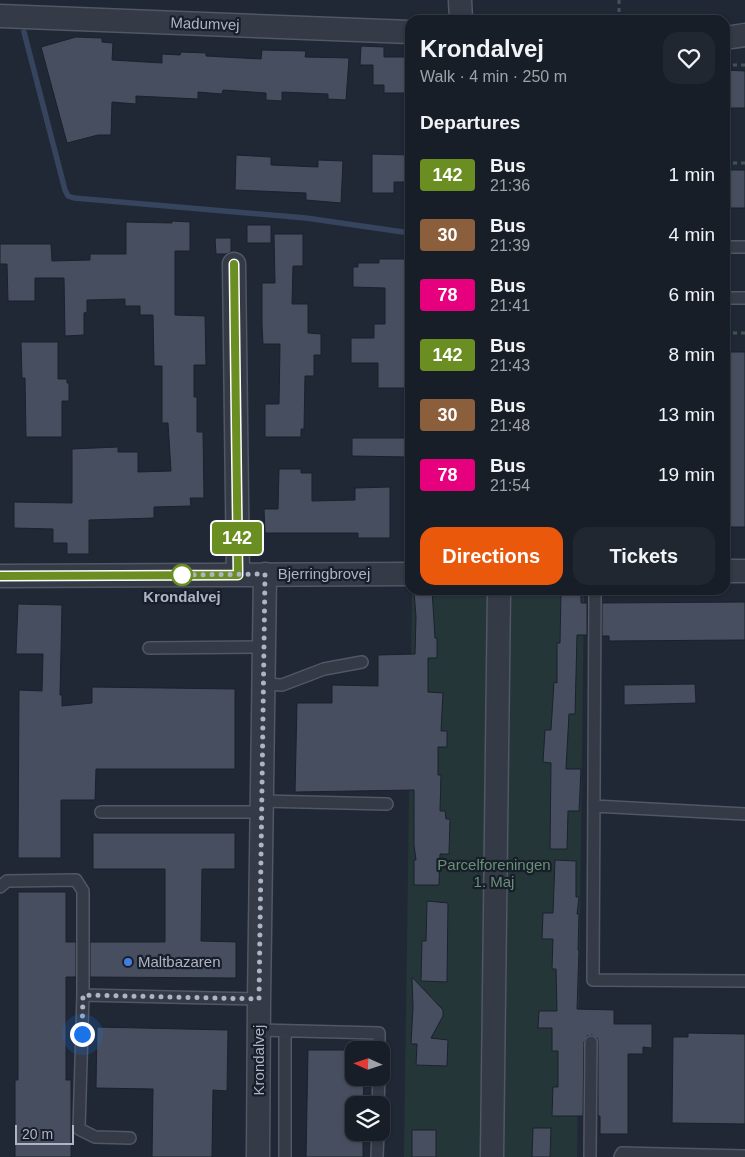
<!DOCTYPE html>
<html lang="en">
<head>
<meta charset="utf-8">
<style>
  body { margin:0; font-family:Helvetica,sans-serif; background:#212730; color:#f1f3f6; height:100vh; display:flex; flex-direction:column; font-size:19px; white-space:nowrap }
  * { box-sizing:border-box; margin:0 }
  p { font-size:16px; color:#9fa2a8 }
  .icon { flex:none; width:28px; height:28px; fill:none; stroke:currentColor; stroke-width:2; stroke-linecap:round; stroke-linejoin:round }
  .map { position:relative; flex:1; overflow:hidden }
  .panel { position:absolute; left:405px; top:15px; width:325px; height:580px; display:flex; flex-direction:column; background:#181e28; border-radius:15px; box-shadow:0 1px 4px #0004,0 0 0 1px #363c45 }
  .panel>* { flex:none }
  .badge { padding:0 10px; border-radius:4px; font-size:18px; line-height:32px }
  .needle { width:32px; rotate:273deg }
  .controls { position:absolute; left:345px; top:1041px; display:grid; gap:10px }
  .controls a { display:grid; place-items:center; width:45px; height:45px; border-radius:10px; background:#181e28; box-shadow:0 1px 4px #0004,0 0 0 1px #363c45; font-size:25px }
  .scale { position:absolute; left:15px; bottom:12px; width:59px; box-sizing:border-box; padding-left:5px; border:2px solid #aeb4c3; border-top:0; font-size:14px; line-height:18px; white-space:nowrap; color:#aeb4c3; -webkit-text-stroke:4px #191f2a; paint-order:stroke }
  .you { position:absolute; width:25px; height:25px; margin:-12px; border:4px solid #fff; border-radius:50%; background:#1a73e8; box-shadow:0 0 0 8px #1a73e833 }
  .map>.badge { position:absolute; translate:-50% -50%; box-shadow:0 0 0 2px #fff }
  h2 { padding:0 15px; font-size:19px; line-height:45px }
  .round { display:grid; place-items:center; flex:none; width:52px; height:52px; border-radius:15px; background:#212730 }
  .summary { display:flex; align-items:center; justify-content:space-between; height:85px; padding:0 15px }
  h1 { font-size:24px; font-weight:600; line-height:38px }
  .primary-button { display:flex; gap:10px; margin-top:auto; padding:10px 15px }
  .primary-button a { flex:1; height:58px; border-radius:15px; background:#ea580c; color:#fff; font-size:20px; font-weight:600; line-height:58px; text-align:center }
  .primary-button a+a { background:#212730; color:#f1f3f6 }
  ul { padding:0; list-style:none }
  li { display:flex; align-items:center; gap:15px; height:60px; padding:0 15px }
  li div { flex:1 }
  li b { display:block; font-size:19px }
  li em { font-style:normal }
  li .badge { min-width:55px; font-weight:700; text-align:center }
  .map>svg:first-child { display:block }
</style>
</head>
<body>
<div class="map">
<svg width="745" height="1157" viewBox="0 0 745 1157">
  <rect width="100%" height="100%" fill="#202835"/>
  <path fill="#253638" d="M 412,590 L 584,590 L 577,1157 L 404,1157 Z"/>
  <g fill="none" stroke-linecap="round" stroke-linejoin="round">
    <path stroke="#36445d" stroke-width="5.5" d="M 24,32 L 65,190 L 68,196 L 74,198 L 306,218 L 410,233"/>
  </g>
  <path fill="#474e5f" stroke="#1b212c" d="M 76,37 L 102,38 L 102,42 L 113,43 L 112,60 L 162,63 L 162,54 L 180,55 L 181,52 L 206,53 L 206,56 L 261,59 L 262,50 L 306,51 L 305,57 L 349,58 L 346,100 L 328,99 L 328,94 L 282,92 L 282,101 L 266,100 L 266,93 L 223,90 L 222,94 L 198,92 L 198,99 L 136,96 L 136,104 L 112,102 L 111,135 L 98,135 L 67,143 L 41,47 Z
    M 361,46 L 384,47 L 384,57 L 410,57 L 410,93 L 384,93 L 384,85 L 373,85 L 373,65 L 360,65 Z
    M 725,70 L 745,71 L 745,108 L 725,108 Z
    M 372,154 L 410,155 L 410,182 L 394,182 L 394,193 L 372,193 Z
    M 236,155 L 271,157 L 271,165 L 318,167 L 318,160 L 343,161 L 341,203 L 306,200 L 306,193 L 235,190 Z
    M 725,170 L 745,170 L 745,208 L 725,208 Z
    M 172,221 L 190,222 L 190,251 L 175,251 L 175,315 L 205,316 L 206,365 L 194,365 L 194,397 L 197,397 L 197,432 L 203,432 L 204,498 L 190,498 L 191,506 L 154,507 L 154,518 L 89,520 L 89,554 L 67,554 L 67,543 L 53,543 L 53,529 L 14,528 L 14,502 L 72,503 L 72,449 L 118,447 L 118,452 L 138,452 L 138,472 L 171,471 L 168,423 L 162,423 L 162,366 L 154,366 L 153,315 L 140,315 L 140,306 L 125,306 L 125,299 L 87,300 L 87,312 L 84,313 L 84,335 L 65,336 L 64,278 L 35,278 L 35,301 L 8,301 L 7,264 L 0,264 L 0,244 L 51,244 L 52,261 L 90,260 L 90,254 L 126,254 L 126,222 L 172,223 Z
    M 247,225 L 271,225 L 271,243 L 247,243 Z
    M 274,234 L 303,234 L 303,266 L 293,266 L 292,304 L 308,304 L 308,333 L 321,334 L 321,355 L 314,355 L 314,376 L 305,376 L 304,429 L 301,429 L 301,437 L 265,437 L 265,404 L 279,404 L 280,344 L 263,344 L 262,325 L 262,283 L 275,283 Z
    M 215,238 L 231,238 L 231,252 L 226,254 L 216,254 Z
    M 379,259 L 410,259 L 410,388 L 378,388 L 378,363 L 351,363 L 351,338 L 374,338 L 374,324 L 385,324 L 385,288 L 353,287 L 353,267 L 358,267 L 358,263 L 379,263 Z
    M 21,342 L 58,342 L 58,379 L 67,379 L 67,383 L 69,383 L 69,401 L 62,401 L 62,437 L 26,437 L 25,378 L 22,378 Z
    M 725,352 L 745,352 L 745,527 L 725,527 Z
    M 352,438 L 410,438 L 410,457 L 352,456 Z
    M 279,469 L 301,469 L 301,473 L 312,473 L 312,501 L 355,500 L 355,488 L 390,487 L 390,538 L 358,538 L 358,533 L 265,533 L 264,509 L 278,509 Z
    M 432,590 L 435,638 L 437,638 L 437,658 L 428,658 L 428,692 L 443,693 L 441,731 L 447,731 L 447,747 L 438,747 L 438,775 L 441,775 L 440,811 L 445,811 L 446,819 L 450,819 L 449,854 L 440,854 L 439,885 L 414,885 L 414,860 L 416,860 L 414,845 L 414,790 L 295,792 L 297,703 L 332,703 L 332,685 L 378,686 L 378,655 L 415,654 L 416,617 L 414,591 Z
    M 561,590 L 581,591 L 581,603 L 587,603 L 587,635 L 577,635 L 575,714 L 569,714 L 566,769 L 581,769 L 579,811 L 568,811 L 567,849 L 550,849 L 551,763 L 543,762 L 545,730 L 551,730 L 554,682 L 557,683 L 557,643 L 560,643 Z
    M 745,602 L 745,640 L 609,641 L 609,636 L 602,636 L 602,603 Z
    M 18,604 L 62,605 L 60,695 L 62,695 L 62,706 L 92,703 L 92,687 L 235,689 L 235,769 L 96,769 L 95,800 L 61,800 L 61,858 L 18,858 L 19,690 L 42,691 L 43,654 L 16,654 Z
    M 695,684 L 696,703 L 624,705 L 624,685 Z
    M 93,833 L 235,833 L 235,869 L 202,869 L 201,941 L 236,942 L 236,978 L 90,977 L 90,942 L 165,942 L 165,869 L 93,869 Z
    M 555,860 L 576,861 L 576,897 L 579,897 L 577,914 L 579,914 L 578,950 L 579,950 L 577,1009 L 614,1010 L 614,1024 L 652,1024 L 652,1048 L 643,1047 L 643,1054 L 628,1054 L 628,1134 L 600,1134 L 600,1116 L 598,1116 L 598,1042 L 597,1038 L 592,1035 L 587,1036 L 584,1042 L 583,1116 L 552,1116 L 553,1087 L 558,1087 L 558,1051 L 552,1051 L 552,1028 L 538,1028 L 539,1011 L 557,1011 L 556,969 L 552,969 L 553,939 L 542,939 L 543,913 L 553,913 Z
    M 18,892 L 66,892 L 66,942 L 76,942 L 76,977 L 66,977 L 66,1080 L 71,1080 L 71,1157 L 15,1157 L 15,1080 L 18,1080 Z
    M 427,901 L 448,903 L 447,982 L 421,981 L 422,941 L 426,941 Z
    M 412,977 L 443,1010 L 443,1016 L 431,1038 L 448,1040 L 447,1066 L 416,1065 L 417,1044 L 411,1044 L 413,1007 Z
    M 97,1027 L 228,1030 L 227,1091 L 213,1090 L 212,1157 L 152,1157 L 153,1089 L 96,1088 Z
    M 688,1033 L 745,1034 L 745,1124 L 672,1123 L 673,1037 L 688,1037 Z
    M 308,1050 L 364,1050 L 354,1050 L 354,1078 L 364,1078 L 363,1105 L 354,1105 L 354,1132 L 363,1132 L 363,1157 L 306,1157 Z
    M 533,1128 L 551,1128 L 550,1157 L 532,1157 Z
    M 412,1130 L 436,1130 L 436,1157 L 412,1157 Z"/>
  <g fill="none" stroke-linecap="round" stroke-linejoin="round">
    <defs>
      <path id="service" d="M 725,247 L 745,247
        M 725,298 L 745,298
        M 595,590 L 593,980 L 745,981
        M 149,648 L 264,647
        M 264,684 L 282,685 L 324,669 L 362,662
        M 262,801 L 387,804
        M 594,806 L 745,814
        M 101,812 L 262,812
        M 0,887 L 7,881 L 76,880 L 83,891 L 83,995 L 259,999
        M 83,995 L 79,1129 L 95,1137 L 130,1138
        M 259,1030 L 379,1033 L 379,1050
        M 378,1105 L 379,1078
        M 285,1157 L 285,1031
        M 377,1157 L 378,1132
        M 590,1157 L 591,1042
        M 620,1157 L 622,1153 L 745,1156"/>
      <path id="minor" d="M 460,0 L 461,20
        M 0,16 L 410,32
        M 725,38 L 745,35
        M 234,264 L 238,575
        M 725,571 L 745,571
        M 0,576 L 410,574
        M 258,1157 L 259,999 L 265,574
        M 492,1157 L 499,590"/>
    </defs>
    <use href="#service" stroke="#515764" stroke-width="14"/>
    <use href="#minor" stroke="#515764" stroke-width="25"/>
    <path stroke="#425256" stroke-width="3" stroke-dasharray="4 4" stroke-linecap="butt" d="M 619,20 L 619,0
      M 725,65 L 745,65
      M 725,163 L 745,163
      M 725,333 L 745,333"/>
    <use href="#service" stroke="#343a46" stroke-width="11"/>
    <use href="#minor" stroke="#343a46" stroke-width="22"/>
  </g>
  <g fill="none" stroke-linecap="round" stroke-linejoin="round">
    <defs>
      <path id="line" d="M 0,576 L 238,575 L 234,264"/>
    </defs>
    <use href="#line" stroke="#fff" stroke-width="11"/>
    <use href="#line" stroke="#6b8e23" stroke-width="8"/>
    <path stroke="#aeb4c3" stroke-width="5" stroke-dasharray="0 9" d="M 82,1034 L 83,995 L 259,999 L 265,574 L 178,575 L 182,575"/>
  </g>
  <circle fill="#fff" stroke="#6b8e23" stroke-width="2.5" cx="182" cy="575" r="10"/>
  <circle fill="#3f7fe0" stroke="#191f2a" stroke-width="2" cx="128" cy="962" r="5"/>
  <g text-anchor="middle" stroke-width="4.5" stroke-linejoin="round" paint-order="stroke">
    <g font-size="15" fill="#aeb4c3" stroke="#191f2a">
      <text transform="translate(205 24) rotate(2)" y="5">Madumvej</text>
      <text x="324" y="579">Bjerringbrovej</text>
      <text transform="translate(259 1060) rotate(-90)" y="5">Krondalvej</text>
    </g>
    <g font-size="15" font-weight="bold" fill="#aeb4c3" stroke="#191f2a">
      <text x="182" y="602">Krondalvej</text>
    </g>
    <g font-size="15" fill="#679174" stroke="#191f2a">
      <text x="494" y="870">Parcelforeningen<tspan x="494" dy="17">1. Maj</tspan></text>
    </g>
    <g font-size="15" fill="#aeb4c3" stroke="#191f2a" text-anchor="start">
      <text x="138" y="967">Maltbazaren</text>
    </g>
  </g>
</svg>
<div class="controls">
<a><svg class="needle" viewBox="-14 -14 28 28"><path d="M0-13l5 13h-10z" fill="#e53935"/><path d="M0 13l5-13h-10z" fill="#9fa2a8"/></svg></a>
<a><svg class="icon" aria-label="layers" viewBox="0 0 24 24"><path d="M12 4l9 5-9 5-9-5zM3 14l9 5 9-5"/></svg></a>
</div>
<div class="scale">20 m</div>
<div class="you" style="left:82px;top:1034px"></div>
<b class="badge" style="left:237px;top:538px;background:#6b8e23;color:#fff">142</b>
<section class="panel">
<div class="summary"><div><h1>Krondalvej</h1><p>Walk · 4 min · 250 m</p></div><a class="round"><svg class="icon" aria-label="heart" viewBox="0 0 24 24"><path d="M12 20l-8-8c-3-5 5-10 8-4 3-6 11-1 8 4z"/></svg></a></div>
<h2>Departures</h2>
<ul>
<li><span class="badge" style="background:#6b8e23;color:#fff">142</span><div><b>Bus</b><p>21:36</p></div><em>1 min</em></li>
<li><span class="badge" style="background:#8b5e3c;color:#fff">30</span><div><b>Bus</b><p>21:39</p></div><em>4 min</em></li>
<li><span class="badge" style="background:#e6007e;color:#fff">78</span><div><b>Bus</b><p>21:41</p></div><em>6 min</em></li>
<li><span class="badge" style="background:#6b8e23;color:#fff">142</span><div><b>Bus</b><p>21:43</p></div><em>8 min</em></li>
<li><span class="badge" style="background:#8b5e3c;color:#fff">30</span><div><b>Bus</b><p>21:48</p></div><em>13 min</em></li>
<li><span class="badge" style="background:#e6007e;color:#fff">78</span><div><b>Bus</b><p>21:54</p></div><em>19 min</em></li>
</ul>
<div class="primary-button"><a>Directions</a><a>Tickets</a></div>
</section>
</div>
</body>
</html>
